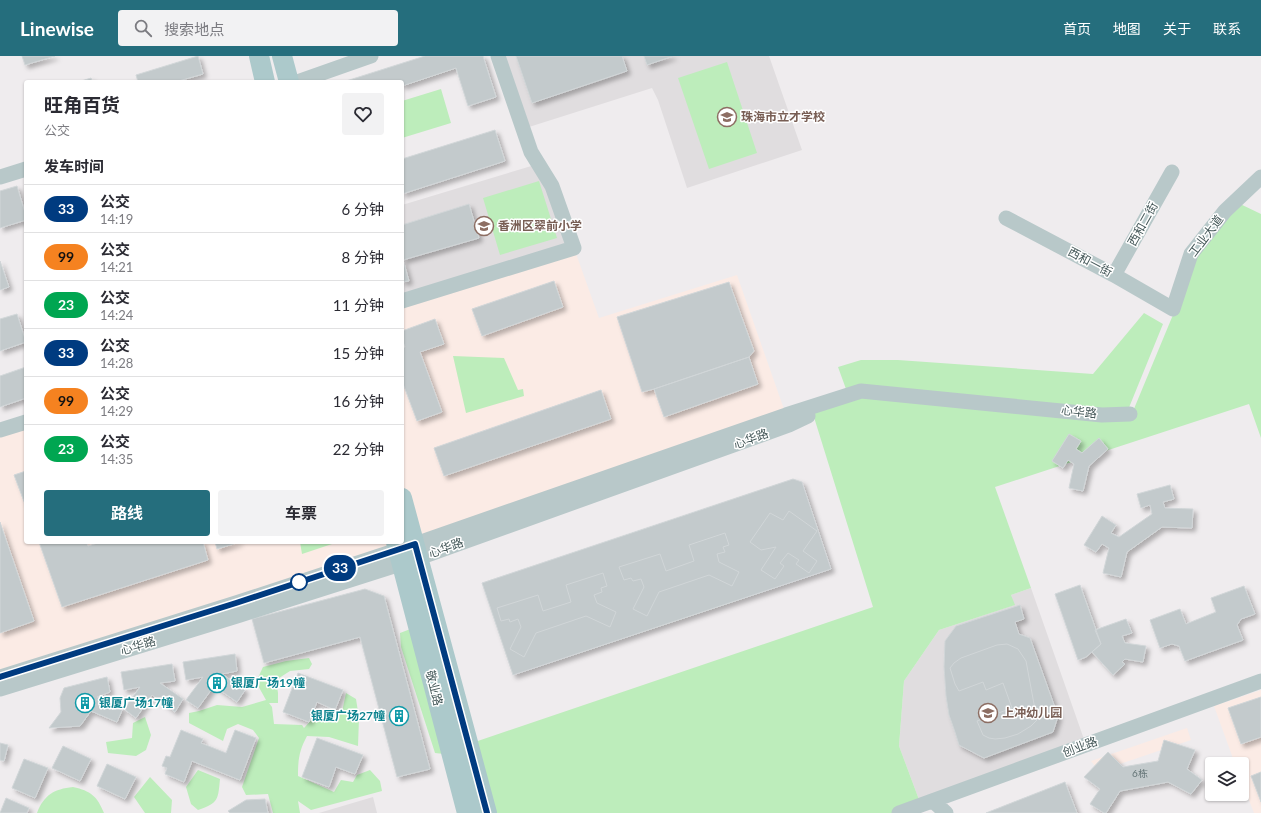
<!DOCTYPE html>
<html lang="zh">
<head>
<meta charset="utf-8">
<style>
  body { margin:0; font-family:Lato,"Noto Sans SC",sans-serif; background:#f2f2f3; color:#2b2b33; height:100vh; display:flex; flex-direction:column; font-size:15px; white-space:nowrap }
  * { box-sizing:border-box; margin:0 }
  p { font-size:13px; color:#7c7c81 }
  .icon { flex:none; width:22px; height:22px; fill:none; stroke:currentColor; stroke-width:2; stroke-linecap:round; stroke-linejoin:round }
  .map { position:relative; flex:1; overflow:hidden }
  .panel { position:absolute; left:24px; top:24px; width:380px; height:464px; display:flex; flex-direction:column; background:#fff; border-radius:4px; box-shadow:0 1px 3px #0004 }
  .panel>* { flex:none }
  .badge { padding:0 8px; border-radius:13px; font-size:14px; line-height:26px }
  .tools { position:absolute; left:1205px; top:701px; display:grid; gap:8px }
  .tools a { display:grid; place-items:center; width:44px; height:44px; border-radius:4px; background:#fff; box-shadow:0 1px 3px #0004; font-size:20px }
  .map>.badge { position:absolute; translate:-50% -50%; box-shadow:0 0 0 2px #fff }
  h2 { padding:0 20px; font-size:15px; line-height:36px }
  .round { display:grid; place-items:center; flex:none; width:42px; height:42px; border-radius:4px; background:#f2f2f3 }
  .summary { display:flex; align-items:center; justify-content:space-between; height:68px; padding:0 20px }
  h1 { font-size:19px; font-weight:700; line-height:30px }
  .button { display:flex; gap:8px; margin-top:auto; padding:8px 20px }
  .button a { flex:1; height:46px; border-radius:4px; background:#256e7d; color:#fff; font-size:16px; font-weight:700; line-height:46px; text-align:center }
  .button a+a { background:#f2f2f3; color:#2b2b33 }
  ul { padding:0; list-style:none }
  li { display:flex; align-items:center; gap:12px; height:48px; padding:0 20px; border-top:1px solid #e1e1e2 }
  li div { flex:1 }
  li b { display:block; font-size:15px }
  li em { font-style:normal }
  li .badge { min-width:44px; font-weight:700; text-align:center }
  header { display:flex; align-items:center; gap:24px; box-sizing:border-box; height:56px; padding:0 20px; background:#256e7d; color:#fff }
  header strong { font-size:19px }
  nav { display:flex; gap:22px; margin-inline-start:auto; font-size:14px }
  .search { width:280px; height:36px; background:#f2f2f3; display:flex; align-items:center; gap:10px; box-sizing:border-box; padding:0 14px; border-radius:4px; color:#7c7c81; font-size:15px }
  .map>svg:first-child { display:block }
</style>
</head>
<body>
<header>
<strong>Linewise</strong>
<div class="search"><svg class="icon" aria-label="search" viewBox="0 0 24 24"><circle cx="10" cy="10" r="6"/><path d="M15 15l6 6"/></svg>搜索地点</div>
<nav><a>首页</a><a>地图</a><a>关于</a><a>联系</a></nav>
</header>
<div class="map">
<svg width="1261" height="757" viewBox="0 0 1261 757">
  <defs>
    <filter id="shadow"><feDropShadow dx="3.5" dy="3.5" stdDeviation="2" flood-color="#0004"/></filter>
  </defs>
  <rect width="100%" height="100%" fill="#efecee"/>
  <path fill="#fbebe5" d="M 574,192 L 599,262 L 737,219 L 786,359 L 415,487 L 402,439 L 402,245 Z
    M 26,367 L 26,486 L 395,486 L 397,493 L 0,621 L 0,375 Z
    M 1261,634 L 1261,757 L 1254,757 L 1242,726 L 1242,708 L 1235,708 L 1214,650 Z
    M 1187,672 L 1191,684 L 1099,715 L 1091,705 Z"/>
  <path fill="#e0dddf" d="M 498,0 L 769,0 L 802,94 L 687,132 L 658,44 L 652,32 L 529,71 Z
    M 538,108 L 574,192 L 402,245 L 402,149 Z
    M 1031,532 L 1086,689 L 921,749 L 899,690 L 904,625 L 939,574 L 1014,549 L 1011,539 Z
    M 373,741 L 377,757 L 319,757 Z"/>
  <path fill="#bdedbb" d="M 727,6 L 757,97 L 709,113 L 678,22 Z
    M 441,33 L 451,67 L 402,82 L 402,45 Z
    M 539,125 L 557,182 L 500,199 L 483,142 Z
    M 1236,146 L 1261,158 L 1261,382 L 1249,348 L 995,431 L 1031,532 L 1011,539 L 1015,549 L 939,574 L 904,625 L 899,690 L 921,749 L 899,757 L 487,757 L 469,688 L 873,551 L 813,358 L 861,335 L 1131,360 L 1175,254 L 1194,200 Z
    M 1144,257 L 1163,268 L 1128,354 L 846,333 L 838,311 L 861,304 L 898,304 L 1093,318 Z
    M 453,300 L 504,302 L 518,334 L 523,333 L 524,340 L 466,357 Z
    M 300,486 L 338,486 L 302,498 Z
    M 413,572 L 444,698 L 435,697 L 401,591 L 400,577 Z
    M 309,602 L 312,608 L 309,613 L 290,615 L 276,624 L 278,637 L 278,647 L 269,647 L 272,651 L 274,668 L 302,669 L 304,672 L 317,658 L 325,654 L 334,657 L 342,656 L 346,637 L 356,643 L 359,662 L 358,690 L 329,681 L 307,680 C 299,695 298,704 298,720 L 334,736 L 341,724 L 353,726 L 357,719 L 370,714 L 380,725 L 382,735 L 311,754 L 298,745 L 300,757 L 273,757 L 268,738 L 246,739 L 242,731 L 259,682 L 253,674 L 238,668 L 227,673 L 223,685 L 189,667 L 189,657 L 199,655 L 217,649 L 242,651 L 266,644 L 256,626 L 263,611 L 286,605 Z
    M 145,661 L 151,679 L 146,694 L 136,700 L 108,697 L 106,686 L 132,682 L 133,667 Z
    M 198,714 L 220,723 C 218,743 219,747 198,754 L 191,748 L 186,731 Z
    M 150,721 L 172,744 L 171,757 L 145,757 L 134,741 Z
    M 73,731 C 91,735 97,740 104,757 L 37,757 C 44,739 54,733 73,731 Z"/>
  <path fill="#c3cacc" stroke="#d1d6d8" filter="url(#shadow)" d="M 22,0 L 55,0 L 25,9 Z
    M 198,0 L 203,18 L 175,26 L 138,26 L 136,19 Z
    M 425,0 L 483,0 L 496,41 L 468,50 L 456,12 L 402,30 L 402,26 L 343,26 Z
    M 516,0 L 622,0 L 627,15 L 532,47 Z
    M 644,0 L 673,0 L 647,9 Z
    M 91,22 L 93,26 L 78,26 Z
    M 495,74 L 505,105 L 402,138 L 402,103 Z
    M 17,130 L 26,160 L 26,164 L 0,172 L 0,135 Z
    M 469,148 L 479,182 L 403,204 L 409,225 L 402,226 L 402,169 Z
    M 0,205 L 9,231 L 0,234 Z
    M 554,225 L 563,251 L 482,280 L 472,253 Z
    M 729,226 L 754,295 L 749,301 L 654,333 L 642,336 L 617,261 Z
    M 17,258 L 26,286 L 0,295 L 0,263 Z
    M 435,263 L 444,288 L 420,296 L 442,356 L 417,365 L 402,325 L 402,292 L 405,291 L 402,283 L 402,275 Z
    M 749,301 L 758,328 L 664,361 L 654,333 Z
    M 26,311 L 26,342 L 0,351 L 0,320 Z
    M 601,334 L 611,363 L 444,420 L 434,392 Z
    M 1069,378 L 1081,385 L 1076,393 L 1082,397 L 1099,382 L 1108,393 L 1089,410 L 1083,435 L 1069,432 L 1074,408 L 1068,404 L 1063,412 L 1052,405 Z
    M 26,415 L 26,451 L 14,419 Z
    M 793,423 L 802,426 L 831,513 L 513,619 L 482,527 Z
    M 1170,429 L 1174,443 L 1163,446 L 1165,452 L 1193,453 L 1192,472 L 1162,471 L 1127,496 L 1121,521 L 1103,517 L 1109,492 L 1102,488 L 1096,496 L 1084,489 L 1102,460 L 1116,469 L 1111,477 L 1119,481 L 1152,458 L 1150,449 L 1141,452 L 1137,438 Z
    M 789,455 L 817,475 L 803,495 L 817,505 L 809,517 L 796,508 L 799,504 L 788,497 L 780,507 L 784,510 L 775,523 L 761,514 L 776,491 L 761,494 L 750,486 L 770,457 L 783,464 Z
    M 0,466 L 34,565 L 0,577 Z
    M 725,477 L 729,489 L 723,491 L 725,496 L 717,498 L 719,506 L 739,516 L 732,530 L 709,519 L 659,536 L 647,560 L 633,553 L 644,531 L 641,523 L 633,525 L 631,522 L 624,524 L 619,511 L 660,498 L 666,515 L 694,505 L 689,489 Z
    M 39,486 L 86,486 L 88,490 L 101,486 L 203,486 L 208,504 L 62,551 Z
    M 215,486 L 240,486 L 217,493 Z
    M 603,517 L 607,530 L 601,532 L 602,536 L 594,539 L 597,547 L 616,556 L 610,571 L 586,560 L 536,577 L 524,601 L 510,593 L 521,571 L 518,563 L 510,566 L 509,563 L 501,565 L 497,552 L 538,539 L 543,555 L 571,546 L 566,529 Z
    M 1080,529 L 1101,588 L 1086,601 L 1078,604 L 1055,538 Z
    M 1244,530 L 1255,558 L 1241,563 L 1237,569 L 1243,584 L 1185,605 L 1179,590 L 1172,588 L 1160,592 L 1150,564 L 1180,553 L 1186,568 L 1216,556 L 1211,542 Z
    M 365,533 L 384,540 L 430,713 L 397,721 L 360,581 L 264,607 L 252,563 Z
    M 1020,549 L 1024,563 L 1015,566 L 1019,578 L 1030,582 L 1058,660 L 1053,676 L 984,702 L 959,689 L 955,676 L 949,659 L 946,640 L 944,611 L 945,585 L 956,570 Z
    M 1126,563 L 1132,577 L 1122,580 L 1125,587 L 1146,590 L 1143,606 L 1125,603 L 1122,606 L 1125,608 L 1113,619 L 1092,596 L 1101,588 L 1095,574 Z
    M 1007,588 L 1018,593 L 1026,605 L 1037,664 L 1031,670 L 1018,678 L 1005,682 L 995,683 L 989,682 L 983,679 L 977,665 L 1012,652 L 1003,627 L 986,634 L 983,626 L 959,635 L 955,628 L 950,612 L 954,607 L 961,602 L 997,589 Z
    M 235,598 L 237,615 L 222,618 L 245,634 L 237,646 L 214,630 L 198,652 L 186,644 L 203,621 L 186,624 L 183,606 Z
    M 172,608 L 175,625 L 160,627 L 183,643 L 175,656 L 152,639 L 136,662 L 124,653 L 140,631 L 124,634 L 121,616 Z
    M 298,617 L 343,634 L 335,654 L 317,646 L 309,666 L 283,656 Z
    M 107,621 L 110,636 L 97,641 L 123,652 L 117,666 L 91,655 L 80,670 L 49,672 L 61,656 L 60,642 L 64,632 Z
    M 1261,641 L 1261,681 L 1241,688 L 1228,652 Z
    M 181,674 L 203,683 L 201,687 L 226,697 L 235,674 L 256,682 L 240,724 L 192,705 L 184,726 L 165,718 L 167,712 L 162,710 L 166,700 L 170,701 Z
    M 317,682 L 363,699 L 355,718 L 336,711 L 329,731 L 302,721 Z
    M 1164,684 L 1195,694 L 1187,713 L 1202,724 L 1191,738 L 1168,726 L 1120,735 L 1106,757 L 1104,757 L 1090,748 L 1100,733 L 1084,721 L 1108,696 L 1123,711 L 1158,705 Z
    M 0,687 L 8,689 L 4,705 L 0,704 Z
    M 63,690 L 91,703 L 80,725 L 52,712 Z
    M 24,703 L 48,712 L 35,742 L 12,732 Z
    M 107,708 L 136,721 L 125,743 L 97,730 Z
    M 1261,716 L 1261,746 L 1251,720 Z
    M 1065,726 L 1077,757 L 986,757 Z
    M 6,742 L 29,752 L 27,757 L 0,757 Z
    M 265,743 L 268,757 L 230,757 L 228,755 L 246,744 Z"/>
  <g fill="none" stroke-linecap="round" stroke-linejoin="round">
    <path stroke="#b8c8c9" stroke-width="15" d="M 297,26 L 371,0
      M 0,121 L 26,113
      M 1006,162 L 1114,219 L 1173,253 L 1191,198 L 1225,155 L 1261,121
      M 1114,219 L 1172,116
      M 402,245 L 574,192 L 552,130 L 531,96 L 498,0
      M 0,374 L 26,366
      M 0,621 L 236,547 L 415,488 L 786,359 L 861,335 L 1102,359 L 1130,358
      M 0,633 L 240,559 L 419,502 L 789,369 L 808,360
      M 933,745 L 946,757
      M 899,757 L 1261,625"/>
    <path stroke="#acc9cb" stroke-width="20" d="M 259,0 L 265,26
      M 282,0 L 289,26
      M 402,442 L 487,757
      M 396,486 L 467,757"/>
  </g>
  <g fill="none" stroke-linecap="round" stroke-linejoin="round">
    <defs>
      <path id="line" d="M 0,621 L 236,547 L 415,488 L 487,757"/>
    </defs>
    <use href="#line" stroke="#fff" stroke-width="9"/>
    <use href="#line" stroke="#003b80" stroke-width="6"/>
  </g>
  <defs>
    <symbol id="school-ring" viewBox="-11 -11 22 22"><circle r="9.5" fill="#fff" stroke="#8d6e63" stroke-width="1.5"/><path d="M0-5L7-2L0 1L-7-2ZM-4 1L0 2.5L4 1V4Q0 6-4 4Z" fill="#8d6e63"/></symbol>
    <symbol id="building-ring" viewBox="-11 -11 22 22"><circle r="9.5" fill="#fff" stroke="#0f9aa8" stroke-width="1.5"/><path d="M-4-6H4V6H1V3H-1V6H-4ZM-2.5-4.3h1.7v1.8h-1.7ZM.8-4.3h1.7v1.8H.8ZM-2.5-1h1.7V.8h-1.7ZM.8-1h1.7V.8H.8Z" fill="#0f9aa8"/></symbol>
  </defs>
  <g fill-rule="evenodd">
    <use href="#school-ring" x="716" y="50" width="22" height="22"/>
    <use href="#school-ring" x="473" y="159" width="22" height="22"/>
    <use href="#building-ring" x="206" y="616" width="22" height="22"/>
    <use href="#building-ring" x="74" y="636" width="22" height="22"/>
    <use href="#school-ring" x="977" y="646" width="22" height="22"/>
    <use href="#building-ring" x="388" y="649" width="22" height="22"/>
  </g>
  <circle fill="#fff" stroke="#003b80" stroke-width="2" cx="299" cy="526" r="8"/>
  <g text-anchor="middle" stroke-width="3" stroke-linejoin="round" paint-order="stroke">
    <g font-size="10" fill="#647476">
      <text x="1140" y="721">6栋</text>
    </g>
    <g font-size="12" font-weight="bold" fill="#785e54" stroke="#fff" text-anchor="start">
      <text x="741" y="65">珠海市立才学校</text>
      <text x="498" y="174">香洲区翠前小学</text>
      <text x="1002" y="661">上冲幼儿园</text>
    </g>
    <g font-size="12" fill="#455859" stroke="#fff">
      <text transform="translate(1143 168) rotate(-61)" y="4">西和二街</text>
      <text transform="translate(1206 180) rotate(-53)" y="4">工业大道</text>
      <text transform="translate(1090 206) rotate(28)" y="4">西和一街</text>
      <text transform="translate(1079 356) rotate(6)" y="4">心华路</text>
      <text transform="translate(751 383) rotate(-20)" y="4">心华路</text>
      <text transform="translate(446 492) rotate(-20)" y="4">心华路</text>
      <text transform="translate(138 590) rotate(-17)" y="4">心华路</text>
      <text transform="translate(434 632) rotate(76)" y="4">敬业路</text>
      <text transform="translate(1080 691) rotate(-20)" y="4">创业路</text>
    </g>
    <g font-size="12" font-weight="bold" fill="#0d838f" stroke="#fff" text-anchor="start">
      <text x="231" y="631">银厦广场19幢</text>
      <text x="99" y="651">银厦广场17幢</text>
      <text x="385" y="664" text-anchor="end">银厦广场27幢</text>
    </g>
  </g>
</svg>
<div class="tools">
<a><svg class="icon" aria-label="layers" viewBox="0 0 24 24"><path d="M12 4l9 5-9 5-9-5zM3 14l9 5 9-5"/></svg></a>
</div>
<b class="badge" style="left:340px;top:512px;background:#003b80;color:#fff">33</b>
<section class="panel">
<div class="summary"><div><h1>旺角百货</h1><p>公交</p></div><a class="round"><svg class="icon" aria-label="heart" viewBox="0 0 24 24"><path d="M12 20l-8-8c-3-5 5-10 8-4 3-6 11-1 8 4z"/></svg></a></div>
<h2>发车时间</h2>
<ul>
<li><span class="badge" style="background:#003b80;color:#fff">33</span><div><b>公交</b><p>14:19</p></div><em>6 分钟</em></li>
<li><span class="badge" style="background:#f58220;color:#111">99</span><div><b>公交</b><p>14:21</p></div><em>8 分钟</em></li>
<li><span class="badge" style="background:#00a651;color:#fff">23</span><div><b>公交</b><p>14:24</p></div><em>11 分钟</em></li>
<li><span class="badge" style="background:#003b80;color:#fff">33</span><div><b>公交</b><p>14:28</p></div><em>15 分钟</em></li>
<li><span class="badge" style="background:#f58220;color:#111">99</span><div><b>公交</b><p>14:29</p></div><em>16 分钟</em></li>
<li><span class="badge" style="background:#00a651;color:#fff">23</span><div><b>公交</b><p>14:35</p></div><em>22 分钟</em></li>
</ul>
<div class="button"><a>路线</a><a>车票</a></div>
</section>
</div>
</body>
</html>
